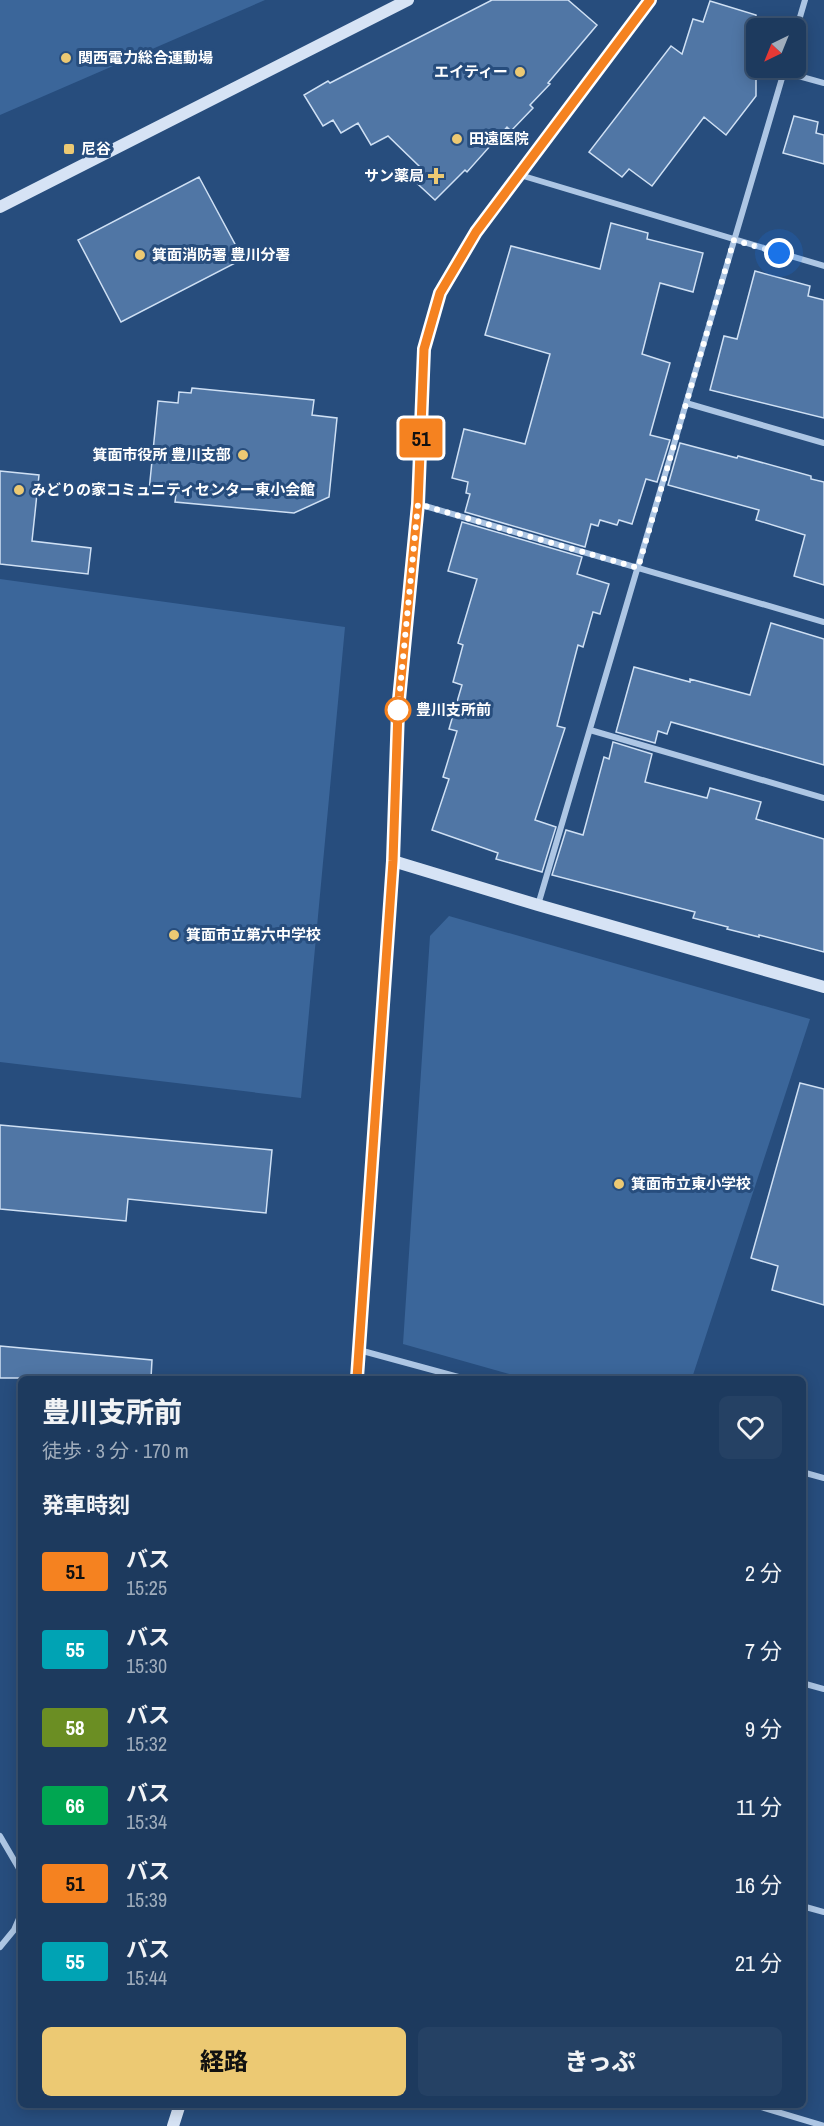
<!DOCTYPE html>
<html lang="ja">
<head>
<meta charset="utf-8">
<style>
  body { margin:0; font-family:"Archivo Narrow","Noto Sans JP",sans-serif; background:#254164; color:#f1f3f6; height:100vh; display:flex; flex-direction:column; font-size:22px; white-space:nowrap }
  * { box-sizing:border-box; margin:0 }
  p { font-size:20px; color:#a0adbc }
  .icon { flex:none; width:33px; height:33px; fill:none; stroke:currentColor; stroke-width:2; stroke-linecap:round; stroke-linejoin:round }
  .map { position:relative; flex:1; overflow:hidden }
  .drawer { position:absolute; left:18px; top:1376px; width:788px; height:732px; display:flex; flex-direction:column; background:#1d3a5e; border-radius:9px; box-shadow:0 3px 15px #0003,0 0 0 2px #3b5473 }
  .drawer>* { flex:none }
  .badge { padding:0 12px; border-radius:4px; font-size:21px; line-height:39px }
  .needle { width:39px; rotate:223deg }
  .tools { position:absolute; left:746px; top:18px; display:grid; gap:12px }
  .tools a { display:grid; place-items:center; width:60px; height:60px; border-radius:9px; background:#1d3a5e; box-shadow:0 3px 15px #0003,0 0 0 2px #3b5473; font-size:30px }
  .you { position:absolute; width:30px; height:30px; margin:-15px; border:4px solid #fff; border-radius:50%; background:#1a73e8; box-shadow:0 0 0 9px #1a73e833 }
  .map>.badge { position:absolute; translate:-50% -50%; box-shadow:0 0 0 3px #fff }
  h2 { padding:0 24px; font-size:22px; line-height:54px }
  .round { display:grid; place-items:center; flex:none; width:63px; height:63px; border-radius:9px; background:#254164 }
  .headline { display:flex; align-items:center; justify-content:space-between; height:102px; padding:0 24px }
  h1 { font-size:28px; font-weight:800; line-height:45px }
  .primary-button { display:flex; gap:12px; margin-top:auto; padding:12px 24px }
  .primary-button a { flex:1; height:69px; border-radius:9px; background:#ecc973; color:#111; font-size:24px; font-weight:800; line-height:69px; text-align:center }
  .primary-button a+a { background:#254164; color:#f1f3f6 }
  ul { padding:0; list-style:none }
  li { display:flex; align-items:center; gap:18px; height:78px; padding:0 24px }
  li div { flex:1 }
  li b { display:block; font-size:22px }
  li em { font-style:normal }
  li .badge { min-width:66px; font-weight:700; text-align:center }
  .map>svg:first-child { display:block }
</style>
</head>
<body>
<div class="map">
<svg width="824" height="2126" viewBox="0 0 824 2126">
  <rect width="100%" height="100%" fill="#274d7d"/>
  <path fill="#3b669a" d="M 0,0 L 265,0 L 0,115 Z
    M 0,579 L 345,627 L 301,1098 L 0,1062 Z
    M 449,916 L 810,1019 L 692,1378 L 523,1378 L 403,1344 L 430,936 Z"/>
  <path fill="#5076a5" stroke="#cfe0f4" stroke-width="1.5" d="M 492,0 L 568,0 L 597,25 L 548,83 L 550,84 L 530,105 L 533,108 L 511,131 L 507,127 L 467,172 L 465,170 L 435,200 L 409,176 L 419,166 L 388,136 L 371,145 L 358,123 L 341,133 L 333,120 L 323,126 L 304,95 L 328,81 L 330,83 Z
    M 710,1 L 756,15 L 756,96 L 726,135 L 704,117 L 652,186 L 629,169 L 622,177 L 589,152 L 671,46 L 682,54 L 693,19 L 703,22 Z
    M 794,116 L 818,122 L 816,133 L 824,135 L 824,164 L 783,153 Z
    M 199,177 L 243,259 L 121,322 L 78,240 Z
    M 611,223 L 648,233 L 647,239 L 703,253 L 693,292 L 660,283 L 642,354 L 670,363 L 650,435 L 670,440 L 657,482 L 646,479 L 632,524 L 619,520 L 617,525 L 600,520 L 598,526 L 591,524 L 585,547 L 465,512 L 470,494 L 466,493 L 468,482 L 452,478 L 464,429 L 525,444 L 550,354 L 485,335 L 511,246 L 600,269 Z
    M 755,271 L 810,286 L 808,296 L 824,300 L 824,418 L 710,390 L 724,336 L 737,339 Z
    M 192,388 L 314,400 L 312,415 L 337,418 L 329,497 L 294,513 L 175,502 L 176,494 L 149,491 L 158,401 L 178,403 L 179,392 L 191,393 Z
    M 680,443 L 737,458 L 738,456 L 811,476 L 811,479 L 824,482 L 824,585 L 794,576 L 805,535 L 756,520 L 759,510 L 668,485 Z
    M 0,471 L 39,475 L 32,541 L 91,548 L 88,574 L 0,564 Z
    M 462,522 L 582,557 L 577,574 L 609,584 L 600,614 L 593,612 L 583,647 L 578,645 L 557,726 L 565,728 L 535,820 L 556,827 L 542,872 L 496,859 L 498,853 L 432,830 L 449,779 L 443,777 L 457,731 L 449,729 L 462,685 L 453,682 L 463,645 L 458,643 L 477,579 L 448,571 Z
    M 771,623 L 824,639 L 824,765 L 671,722 L 667,734 L 658,731 L 655,743 L 616,732 L 634,667 L 690,682 L 690,679 L 750,695 Z
    M 613,742 L 652,754 L 645,782 L 707,798 L 710,788 L 761,802 L 756,819 L 824,839 L 824,952 L 759,935 L 759,937 L 727,929 L 728,927 L 693,918 L 695,912 L 552,875 L 566,830 L 583,835 L 604,757 L 609,759 Z
    M 800,1083 L 824,1089 L 824,1305 L 772,1290 L 778,1266 L 751,1258 Z
    M 0,1125 L 272,1150 L 266,1213 L 128,1199 L 126,1221 L 0,1209 Z
    M 0,1346 L 152,1360 L 151,1378 L 0,1378 Z"/>
  <g fill="none" stroke-linecap="round" stroke-linejoin="round">
    <path stroke="#adc6e4" stroke-width="6" d="M 795,34 L 805,0
      M 784,72 L 824,83
      M 520,175 L 824,266
      M 686,403 L 824,443
      M 418,504 L 824,622
      M 590,730 L 824,798
      M 538,905 L 785,68
      M 359,1350 L 462,1378
      M 802,1472 L 824,1478
      M 802,1683 L 824,1689
      M 0,1836 L 21,1872
      M 802,1906 L 824,1912
      M 0,1947 L 14,1930 L 21,1914
      M 751,2104 L 824,2126"/>
    <path stroke="#d6e3f5" stroke-width="12" d="M 0,207 L 408,0
      M 393,861 L 538,905 L 824,987
      M 357,1378 L 393,861 L 398,710 L 418,504 L 424,349 L 440,293 L 476,232 L 650,0
      M 173,2126 L 180,2104"/>
  </g>
  <g fill="none" stroke-linecap="round" stroke-linejoin="round">
    <defs>
      <path id="line" d="M 357,1378 L 393,861 L 398,710 L 418,504 L 424,349 L 440,293 L 476,232 L 650,0"/>
    </defs>
    <use href="#line" stroke="#fff" stroke-width="14"/>
    <use href="#line" stroke="#f58220" stroke-width="9"/>
    <path stroke="#fff" stroke-width="6" stroke-dasharray="0 10.8" d="M 398,710 L 418,504 L 638,568 L 734,240 L 779,253"/>
  </g>
  <g fill="#ecc973" stroke="#274d7d" stroke-width="2">
    <circle cx="66" cy="58" r="6"/>
    <circle cx="520" cy="72" r="6"/>
    <circle cx="457" cy="139" r="6"/>
    <rect x="63" y="143" width="12" height="12" rx="3"/>
    <path d="M433 167h6v6h6v6h-6v6h-6v-6h-6v-6h6z"/>
    <circle cx="140" cy="255" r="6"/>
    <circle cx="243" cy="455" r="6"/>
    <circle cx="19" cy="490" r="6"/>
    <circle cx="174" cy="935" r="6"/>
    <circle cx="619" cy="1184" r="6"/>
  </g>
  <circle fill="#fff" stroke="#f58220" stroke-width="3" cx="398" cy="710" r="12"/>
  <g text-anchor="middle" stroke-width="6" stroke-linejoin="round" paint-order="stroke">
    <g font-size="15" font-weight="bold" fill="#fff" stroke="#274d7d" text-anchor="start">
      <text x="78" y="63">関西電力総合運動場</text>
      <text x="508" y="77" text-anchor="end">エイティー</text>
      <text x="469" y="144">田遠医院</text>
      <text x="81" y="154">尼谷</text>
      <text x="424" y="181" text-anchor="end">サン薬局</text>
      <text x="152" y="260">箕面消防署 豊川分署</text>
      <text x="231" y="460" text-anchor="end">箕面市役所 豊川支部</text>
      <text x="31" y="495">みどりの家コミュニティセンター東小会館</text>
      <text x="186" y="940">箕面市立第六中学校</text>
      <text x="631" y="1189">箕面市立東小学校</text>
    </g>
    <g font-size="15" font-weight="bold" fill="#fff" stroke="#274d7d" text-anchor="start">
      <text x="416" y="715">豊川支所前</text>
    </g>
  </g>
</svg>
<div class="tools">
<a><svg class="needle" viewBox="-14 -14 28 28"><path d="M0-13l5 13h-10z" fill="#e53935"/><path d="M0 13l5-13h-10z" fill="#a0adbc"/></svg></a>
</div>
<div class="you" style="left:779px;top:253px"></div>
<b class="badge" style="left:421px;top:438px;background:#f58220;color:#111">51</b>
<section class="drawer">
<div class="headline"><div><h1>豊川支所前</h1><p>徒歩 · 3 分 · 170 m</p></div><a class="round"><svg class="icon" aria-label="heart" viewBox="0 0 24 24"><path d="M12 20l-8-8c-3-5 5-10 8-4 3-6 11-1 8 4z"/></svg></a></div>
<h2>発車時刻</h2>
<ul>
<li><span class="badge" style="background:#f58220;color:#111">51</span><div><b>バス</b><p>15:25</p></div><em>2 分</em></li>
<li><span class="badge" style="background:#00a3b4;color:#fff">55</span><div><b>バス</b><p>15:30</p></div><em>7 分</em></li>
<li><span class="badge" style="background:#6b8e23;color:#fff">58</span><div><b>バス</b><p>15:32</p></div><em>9 分</em></li>
<li><span class="badge" style="background:#00a651;color:#fff">66</span><div><b>バス</b><p>15:34</p></div><em>11 分</em></li>
<li><span class="badge" style="background:#f58220;color:#111">51</span><div><b>バス</b><p>15:39</p></div><em>16 分</em></li>
<li><span class="badge" style="background:#00a3b4;color:#fff">55</span><div><b>バス</b><p>15:44</p></div><em>21 分</em></li>
</ul>
<div class="primary-button"><a>経路</a><a>きっぷ</a></div>
</section>
</div>
</body>
</html>
